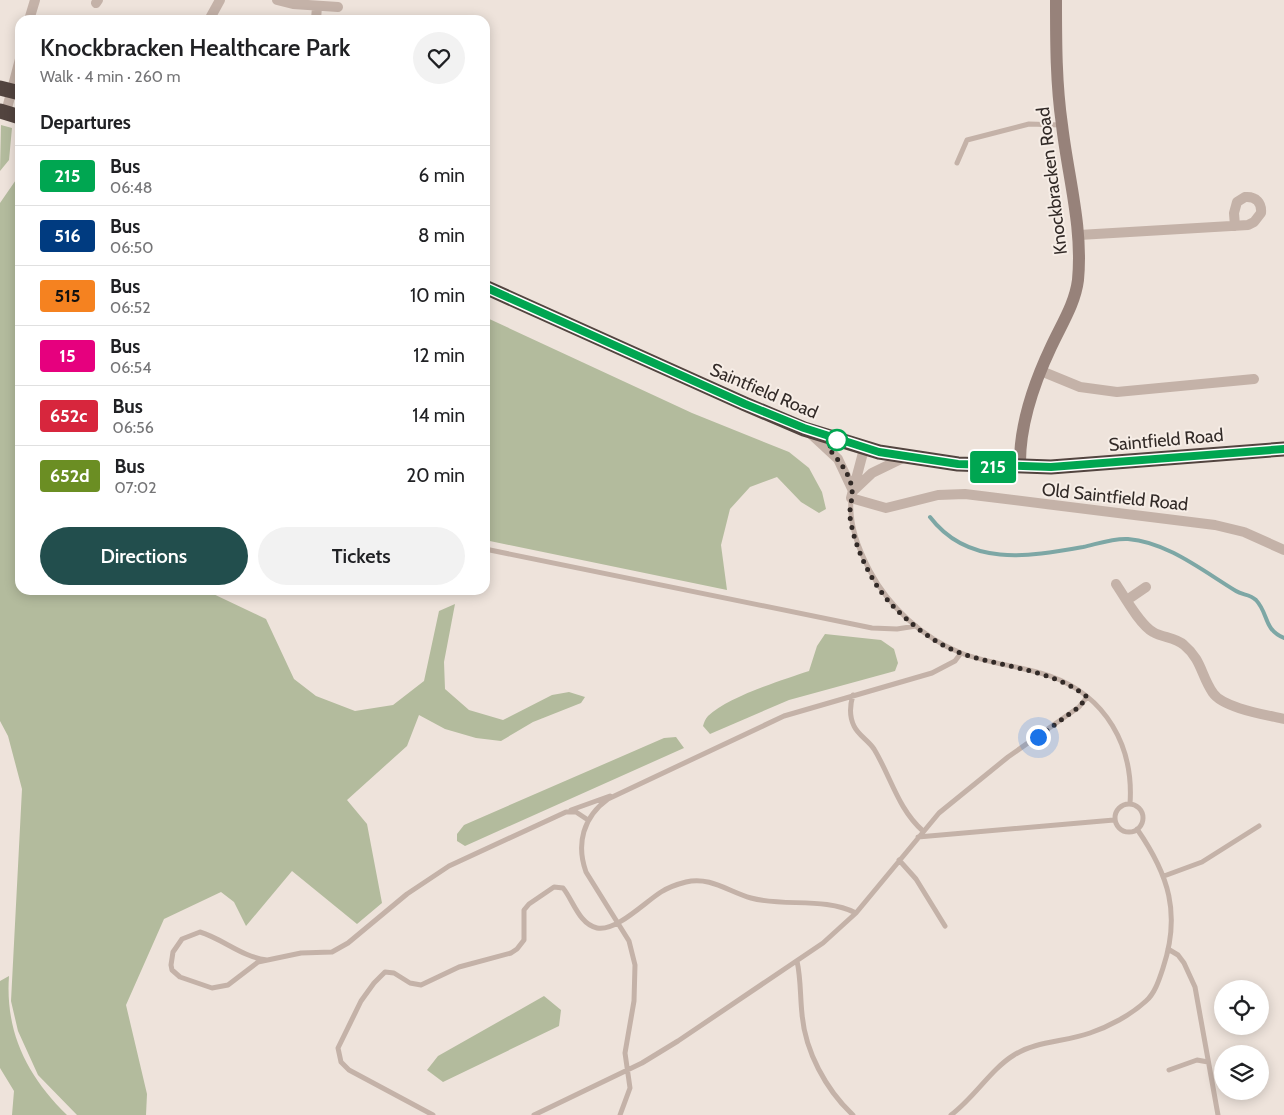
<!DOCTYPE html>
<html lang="en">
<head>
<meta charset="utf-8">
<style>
  body { margin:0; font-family:Cabin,sans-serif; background:#f2f2f2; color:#202124; height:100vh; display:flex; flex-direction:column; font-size:19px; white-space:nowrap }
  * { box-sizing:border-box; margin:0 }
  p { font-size:16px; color:#757577 }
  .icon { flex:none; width:28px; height:28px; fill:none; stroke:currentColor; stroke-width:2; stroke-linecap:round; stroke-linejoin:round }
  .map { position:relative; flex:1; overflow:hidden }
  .panel { position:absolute; left:15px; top:15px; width:475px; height:580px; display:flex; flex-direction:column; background:#fff; border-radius:15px; box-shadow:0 2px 12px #0003 }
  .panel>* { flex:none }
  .badge { padding:0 10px; border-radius:4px; font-size:18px; line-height:32px }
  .tools { position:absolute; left:1214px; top:980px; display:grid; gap:10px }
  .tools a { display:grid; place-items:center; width:55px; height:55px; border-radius:50%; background:#fff; box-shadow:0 2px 12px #0003; font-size:25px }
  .you { position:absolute; width:25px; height:25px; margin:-12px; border:4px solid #fff; border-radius:50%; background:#1a73e8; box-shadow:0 0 0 8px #1a73e833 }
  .map>.badge { position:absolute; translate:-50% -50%; box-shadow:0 0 0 2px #fff }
  h2 { padding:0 25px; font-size:19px; line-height:45px }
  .round { display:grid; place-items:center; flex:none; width:52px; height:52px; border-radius:26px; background:#f2f2f2 }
  .overview { display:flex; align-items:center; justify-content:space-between; height:85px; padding:0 25px }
  h1 { font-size:24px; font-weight:600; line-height:38px }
  .cta { display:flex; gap:10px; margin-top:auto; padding:10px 25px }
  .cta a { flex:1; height:58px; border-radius:30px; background:#224e4d; color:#fff; font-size:20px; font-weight:600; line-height:58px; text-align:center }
  .cta a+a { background:#f2f2f2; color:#202124 }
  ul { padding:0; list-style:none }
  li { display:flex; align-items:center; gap:15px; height:60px; padding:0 25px; border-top:1px solid #e0e0e0 }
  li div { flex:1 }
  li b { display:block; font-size:19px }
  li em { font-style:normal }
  li .badge { min-width:55px; font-weight:700; text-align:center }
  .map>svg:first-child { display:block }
</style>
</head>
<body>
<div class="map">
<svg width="1284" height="1115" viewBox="0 0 1284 1115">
  <rect width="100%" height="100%" fill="#eee3db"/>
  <path fill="#b3bb9d" d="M 1,125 L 12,128 L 9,160 L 0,171 Z
    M 20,174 L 20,590 L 159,590 L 181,595 L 207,591 L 266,619 L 294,679 L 316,696 L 355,711 L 393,705 L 424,681 L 439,611 L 455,604 L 444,662 L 445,689 L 469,710 L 503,720 L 552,695 L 569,692 L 585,697 L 581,703 L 533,722 L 501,741 L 476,738 L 445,729 L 419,715 L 407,746 L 347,800 L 367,824 L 382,903 L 357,924 L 292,871 L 246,926 L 234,902 L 221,892 L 164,919 L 126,1005 L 147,1094 L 146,1115 L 77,1115 L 38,1075 L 18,1031 L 11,1001 L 22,789 L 8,736 L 0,721 L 0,203 Z
    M 485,317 L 692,413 L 789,452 L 809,468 L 822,492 L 826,509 L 819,513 L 801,502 L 777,477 L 750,487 L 730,509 L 721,545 L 727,590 L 485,540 Z
    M 825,634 L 881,640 L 894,649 L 898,663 L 895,671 L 789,700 L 710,734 L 703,726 C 704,723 705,719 708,716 C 728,697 782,680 809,671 L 817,646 Z
    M 676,737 L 684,748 L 465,846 L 457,841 L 457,834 L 464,825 L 664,738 Z
    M 9,976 C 5,1032 27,1076 67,1115 L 12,1115 L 14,1091 L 0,1068 L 0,981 Z
    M 544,996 L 561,1010 L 559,1026 L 443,1082 L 427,1070 L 438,1056 Z"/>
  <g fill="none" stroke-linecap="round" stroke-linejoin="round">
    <path stroke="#7da7a5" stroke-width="4" d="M 930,517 C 968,567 1028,557 1083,547 C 1097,544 1113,538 1128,539 C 1167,542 1203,571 1236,591 C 1242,595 1250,594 1256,600 C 1269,614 1263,629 1284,638"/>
    <path stroke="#c4b2a8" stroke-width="5" d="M 957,163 L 967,140 L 1029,124 L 1061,125
      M 851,498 C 849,525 858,548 870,571 C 889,607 923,638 961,653 C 990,664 1021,666 1050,676 C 1106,696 1134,746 1130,804
      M 485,549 L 872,628 L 897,629 L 916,626
      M 853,695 C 850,705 849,716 854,726 C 858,735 868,740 874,749 C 891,777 898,809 923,831
      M1115 818a14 14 0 1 1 28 0a14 14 0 1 1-28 0Z
      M 571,810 L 610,796
      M 918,837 L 1114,820
      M 899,860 L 916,879 L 945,926
      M 1164,876 L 1202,862 L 1259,826
      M 1168,949 L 1178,955 L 1184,963 L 1195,987 L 1218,1115
      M 267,960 C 242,957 223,939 200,932 L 182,939 L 173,952 L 171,965 L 172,970 L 180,977 L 212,988 L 228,985 L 258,962 L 301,953 L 332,952 L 348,943 L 407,894 L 449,866 L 566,812 L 576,812 L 588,820
      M 797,961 C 801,979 800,996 802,1014 C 805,1051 826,1090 853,1115
      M 1169,1070 L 1197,1060 L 1208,1062
      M 433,1115 L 349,1070 L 341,1062 L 338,1048 L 361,1001 L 374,983 L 385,972 L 394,973 L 410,983 L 421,985 L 459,967 L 511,953 L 517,949 L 524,940 L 524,910 L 529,904 L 554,887 L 563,888 C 573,900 579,924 597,928 C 616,932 645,902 661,892 C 669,887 678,884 686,882 C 710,876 729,892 751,898 C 785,907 824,897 856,913
      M 534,1115 L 642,1063 L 678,1041 L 823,943 L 856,913 L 939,813 L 1008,757 L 1079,707 L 1087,697
      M 620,1115 L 630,1088 L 625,1053 L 634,1001 L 635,965 L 629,941 L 586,872 C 576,844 583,817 608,799 L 784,716 L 932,673 L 955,661 L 961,653
      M 951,1115 C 974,1098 991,1069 1014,1055 C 1036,1041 1065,1042 1090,1033 C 1108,1027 1131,1015 1146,1001 C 1155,993 1159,980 1163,968 C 1181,914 1169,875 1137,829"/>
    <path stroke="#c4b2a8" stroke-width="10" d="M 277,0 L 293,4 L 338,7
      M 96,3 L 98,0
      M 29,20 L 35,0
      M 209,20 L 220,0
      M 316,20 L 317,6
      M 6,112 L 20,59
      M 1079,235 L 1248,225 L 1254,222 L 1261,213 C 1262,203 1256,196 1245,197 L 1237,202 L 1234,213 L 1235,226
      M 1041,371 L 1080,387 L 1117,392 L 1254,379
      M 811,434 L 838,459 L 853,491
      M 864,449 L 851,498 L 886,508 L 938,495 L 965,494 L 1215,525 L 1244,532 L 1284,550
      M 854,490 L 872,473 L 905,457
      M 1116,584 C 1124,596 1140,625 1153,632 C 1163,638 1175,637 1184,645 C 1202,660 1201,676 1213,693 C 1223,708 1267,715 1284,719
      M 1127,600 L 1146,587"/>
    <path stroke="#97827a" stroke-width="12" d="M 1020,467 C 1019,427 1034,383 1051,347 C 1061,325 1075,304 1078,280 C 1083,227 1068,177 1062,125 C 1056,84 1056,42 1056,0"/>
    <path stroke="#52443f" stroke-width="15" d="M 0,88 L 20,93
      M 0,111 L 20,117
      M 485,287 L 745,404 L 804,429 L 879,452 L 958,464 L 1051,467 L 1284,449"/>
  </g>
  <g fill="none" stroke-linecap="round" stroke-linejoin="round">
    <defs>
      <path id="line" d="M 485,287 L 745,404 L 804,428 L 879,452 L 958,464 L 1051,467 L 1284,449"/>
    </defs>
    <use href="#line" stroke="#fff" stroke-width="11"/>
    <use href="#line" stroke="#00a651" stroke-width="8"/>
    <path stroke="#322a27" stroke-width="5" stroke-dasharray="0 9" d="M 837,440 L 828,448 C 838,459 851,475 852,490 C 853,498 849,508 850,517 C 854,546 871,583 892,605 C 911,625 937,645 963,654 C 1005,668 1052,669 1087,697 L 1079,707 L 1038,737"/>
  </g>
  <circle fill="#fff" stroke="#00a651" stroke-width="2.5" cx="837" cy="440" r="10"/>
  <g text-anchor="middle" stroke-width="4" stroke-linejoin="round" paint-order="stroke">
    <g font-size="18" fill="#322a27" stroke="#f6ede6">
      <text transform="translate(1052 181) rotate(-97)" y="6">Knockbracken Road</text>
      <text transform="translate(764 391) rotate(23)" y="6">Saintfield Road</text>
      <text transform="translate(1166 440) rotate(-5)" y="6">Saintfield Road</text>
      <text transform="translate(1115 497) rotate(6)" y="6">Old Saintfield Road</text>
    </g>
  </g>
</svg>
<div class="tools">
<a><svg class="icon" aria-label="locate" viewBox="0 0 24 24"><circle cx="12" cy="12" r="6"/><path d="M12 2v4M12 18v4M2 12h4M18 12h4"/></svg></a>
<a><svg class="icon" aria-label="layers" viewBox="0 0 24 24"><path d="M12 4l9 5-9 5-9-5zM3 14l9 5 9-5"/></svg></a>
</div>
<div class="you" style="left:1038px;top:737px"></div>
<b class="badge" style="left:993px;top:467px;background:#00a651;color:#fff">215</b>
<section class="panel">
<div class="overview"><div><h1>Knockbracken Healthcare Park</h1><p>Walk · 4 min · 260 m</p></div><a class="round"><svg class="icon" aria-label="heart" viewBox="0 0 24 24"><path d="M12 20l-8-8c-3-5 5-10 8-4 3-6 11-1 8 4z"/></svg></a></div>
<h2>Departures</h2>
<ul>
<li><span class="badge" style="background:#00a651;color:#fff">215</span><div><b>Bus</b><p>06:48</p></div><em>6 min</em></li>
<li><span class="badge" style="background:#003b80;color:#fff">516</span><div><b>Bus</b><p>06:50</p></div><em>8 min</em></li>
<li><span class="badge" style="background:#f58220;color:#111">515</span><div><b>Bus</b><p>06:52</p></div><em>10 min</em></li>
<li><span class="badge" style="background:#e6007e;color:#fff">15</span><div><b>Bus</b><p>06:54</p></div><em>12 min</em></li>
<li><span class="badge" style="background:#d7263d;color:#fff">652c</span><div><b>Bus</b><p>06:56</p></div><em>14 min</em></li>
<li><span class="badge" style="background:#6b8e23;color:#fff">652d</span><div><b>Bus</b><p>07:02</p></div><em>20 min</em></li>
</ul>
<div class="cta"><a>Directions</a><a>Tickets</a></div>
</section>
</div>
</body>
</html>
